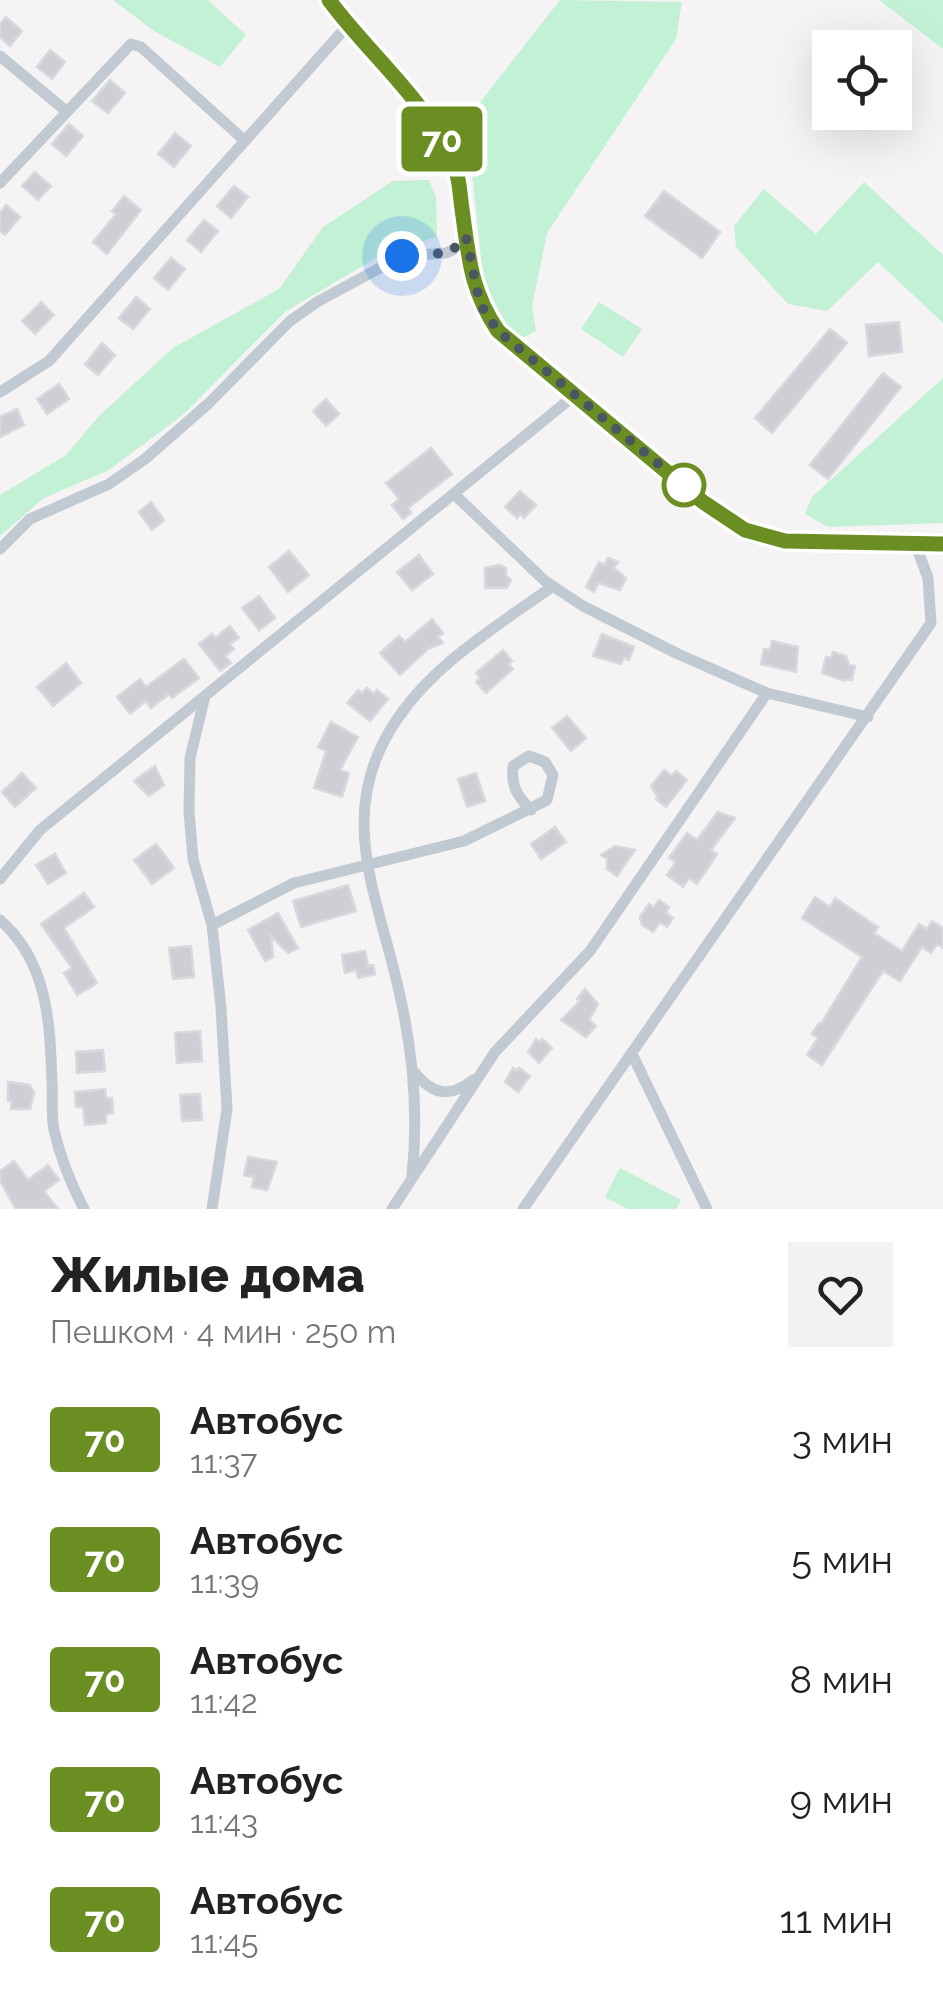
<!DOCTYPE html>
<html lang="ru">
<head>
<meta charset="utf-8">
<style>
  body { margin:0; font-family:Raleway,sans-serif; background:#f2f2f2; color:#222; height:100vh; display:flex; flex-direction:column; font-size:38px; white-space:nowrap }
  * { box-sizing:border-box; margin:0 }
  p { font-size:32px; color:#767676 }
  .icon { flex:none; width:55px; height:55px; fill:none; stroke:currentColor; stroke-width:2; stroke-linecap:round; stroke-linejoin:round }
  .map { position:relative; height:1209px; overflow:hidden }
  .sheet { display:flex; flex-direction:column; background:#fff; flex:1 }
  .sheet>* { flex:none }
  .badge { padding:0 20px; border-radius:8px; font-size:35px; line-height:65px }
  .fabs { position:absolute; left:812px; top:30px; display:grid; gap:20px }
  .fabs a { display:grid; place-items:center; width:100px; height:100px; border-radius:0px; background:#fff; box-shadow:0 10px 40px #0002; font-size:50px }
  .you { position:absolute; width:50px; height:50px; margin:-25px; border:8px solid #fff; border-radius:50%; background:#1a73e8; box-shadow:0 0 0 15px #1a73e833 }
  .map>.badge { position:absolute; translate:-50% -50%; box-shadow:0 0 0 5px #fff }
  .round { display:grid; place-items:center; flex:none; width:105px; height:105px; border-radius:0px; background:#f2f2f2 }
  .summary { display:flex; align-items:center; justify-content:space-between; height:170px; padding:0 50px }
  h1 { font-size:48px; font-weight:800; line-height:75px }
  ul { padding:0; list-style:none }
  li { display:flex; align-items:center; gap:30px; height:120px; padding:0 50px }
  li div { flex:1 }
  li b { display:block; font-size:38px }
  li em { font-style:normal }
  li .badge { min-width:110px; font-weight:700; text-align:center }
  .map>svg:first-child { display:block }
</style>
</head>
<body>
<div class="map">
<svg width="943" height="1209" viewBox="0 0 943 1209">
  <rect width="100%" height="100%" fill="#f5f3f3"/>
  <path fill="#c3f1d5" d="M 113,0 L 208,0 L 246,35 L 220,67 L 154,31 Z
    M 560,0 L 682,2 L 676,39 L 547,233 L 532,306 L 536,331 L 524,337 L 509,332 L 484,285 L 471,165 L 456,133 Z
    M 879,0 L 943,0 L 943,49 Z
    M 429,180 L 436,197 L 437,237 L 386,252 L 285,312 L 184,414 L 109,470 L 44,498 L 0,536 L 0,495 L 66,455 L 100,415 L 173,348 L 279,289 L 323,227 L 393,181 Z
    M 864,182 L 943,255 L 943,323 L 878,262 L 827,311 L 788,304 L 736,247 L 734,226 L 764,189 L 816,234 Z
    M 599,302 L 642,329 L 623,357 L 581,329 Z
    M 943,378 L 943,523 L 828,527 L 805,514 L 812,497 Z
    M 620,1168 L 681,1200 L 676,1209 L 628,1209 L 605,1197 Z"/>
  <path fill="#cdcfd5" stroke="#d7d9de" stroke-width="2.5" d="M 6,17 L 22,31 L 10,46 L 0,37 L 0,24 Z
    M 50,50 L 65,62 L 52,79 L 37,67 Z
    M 110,80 L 125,93 L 108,113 L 92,101 Z
    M 69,124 L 83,136 L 66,156 L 52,144 Z
    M 175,133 L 191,146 L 174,167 L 158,154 Z
    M 35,172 L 51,186 L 38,200 L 22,186 Z
    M 234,186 L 248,197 L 231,218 L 217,206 Z
    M 664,191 L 720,232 L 702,258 L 645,216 Z
    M 124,196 L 141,210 L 107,254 L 93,242 L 116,214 L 112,211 Z
    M 6,205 L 20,217 L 5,235 L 0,231 L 0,213 Z
    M 204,220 L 218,231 L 201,252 L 187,240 Z
    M 171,258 L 185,269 L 168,290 L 154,278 Z
    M 136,297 L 150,309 L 133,329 L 119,318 Z
    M 41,302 L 54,315 L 35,334 L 22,321 Z
    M 899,322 L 902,352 L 869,356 L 866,325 Z
    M 830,329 L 847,343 L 772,433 L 755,418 Z
    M 102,343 L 115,355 L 98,375 L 85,364 Z
    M 883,373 L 901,387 L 828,479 L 810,465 Z
    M 59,384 L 69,399 L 47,414 L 37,399 Z
    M 326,399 L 339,414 L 326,426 L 313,411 Z
    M 17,409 L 24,425 L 0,437 L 0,417 Z
    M 431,448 L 452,474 L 408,508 L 411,513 L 403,519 L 392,505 L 399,499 L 386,483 Z
    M 520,491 L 536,505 L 524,518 L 520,514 L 517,518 L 505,507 Z
    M 151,502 L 164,520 L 152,530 L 139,512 Z
    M 289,551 L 309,575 L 288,592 L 269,567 Z
    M 419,555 L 433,574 L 412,590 L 397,572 Z
    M 608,558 L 618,562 L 614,568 L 626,578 L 620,590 L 598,583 L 594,592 L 586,587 L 599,562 L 604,565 Z
    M 499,565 L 506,568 L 506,575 L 511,580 L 507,588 L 485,588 L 485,568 Z
    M 259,596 L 275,618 L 259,630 L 242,608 Z
    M 432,619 L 443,633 L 438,637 L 443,643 L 428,649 L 400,675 L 380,653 L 399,636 L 405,642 Z
    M 230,626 L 239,638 L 230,644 L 234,649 L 225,656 L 231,663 L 220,671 L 199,644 L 212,634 L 215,638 Z
    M 602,634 L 634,647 L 629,660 L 624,658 L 621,664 L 593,656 Z
    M 772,641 L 798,647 L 796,672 L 761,664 L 764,649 L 770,650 Z
    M 503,650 L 512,661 L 508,664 L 513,669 L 486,693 L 476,682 L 480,678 L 476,673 Z
    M 833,652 L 846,656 L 849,665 L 855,666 L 852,680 L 846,679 L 845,681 L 822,673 L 826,657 L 831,658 Z
    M 184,659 L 199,678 L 172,698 L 169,694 L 151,708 L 146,701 L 130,714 L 117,697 L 140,679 L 146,687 Z
    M 66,663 L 81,683 L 53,706 L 37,687 Z
    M 367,688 L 374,694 L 377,690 L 388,699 L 370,721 L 347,703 L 358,690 L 362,693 Z
    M 567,716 L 586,738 L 571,751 L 552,728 Z
    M 331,722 L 358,737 L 340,770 L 349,773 L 342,797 L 314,788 L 326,751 L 318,747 Z
    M 155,766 L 164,785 L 149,796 L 134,781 Z
    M 664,770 L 672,776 L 676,771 L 687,780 L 666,807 L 656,799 L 658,797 L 651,786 Z
    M 22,773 L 36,788 L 15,807 L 2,792 Z
    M 476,773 L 485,801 L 467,807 L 458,779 Z
    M 718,812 L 735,818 L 711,850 L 717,854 L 697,884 L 689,878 L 683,887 L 667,875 L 676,862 L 669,858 L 687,833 L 697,840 Z
    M 555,827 L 566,842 L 541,859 L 531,844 Z
    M 156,844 L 174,868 L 152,884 L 134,860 Z
    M 615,846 L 635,850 L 617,876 L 607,869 L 607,859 L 601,855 Z
    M 55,854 L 66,873 L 48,884 L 36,865 Z
    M 348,885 L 356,911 L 301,927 L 293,901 Z
    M 84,893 L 94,907 L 64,928 L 97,983 L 77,995 L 64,973 L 72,968 L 41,924 Z
    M 815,897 L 830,907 L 835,898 L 878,927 L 874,933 L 902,951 L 919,924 L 927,929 L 932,921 L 943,928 L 943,948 L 937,944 L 931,953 L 922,947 L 900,981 L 883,971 L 822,1065 L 807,1055 L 818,1038 L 812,1034 L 819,1023 L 821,1024 L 862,957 L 802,918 Z
    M 659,900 L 669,907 L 666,913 L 673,918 L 667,927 L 660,922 L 653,932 L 642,925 L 640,917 L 649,904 L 654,907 Z
    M 278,913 L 298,948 L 288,953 L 271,936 L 273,957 L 265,961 L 248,930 Z
    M 191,946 L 194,977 L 173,979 L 169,948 Z
    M 365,951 L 368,966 L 373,965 L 375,974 L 358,978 L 356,970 L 345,973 L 342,955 Z
    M 585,989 L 598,1004 L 589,1020 L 596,1026 L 586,1037 L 561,1020 L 580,1001 L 577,999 Z
    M 200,1031 L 202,1061 L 177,1063 L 175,1033 Z
    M 536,1039 L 540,1042 L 542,1039 L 552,1048 L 539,1063 L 528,1052 Z
    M 103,1050 L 105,1071 L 77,1073 L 76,1052 Z
    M 513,1068 L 516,1071 L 519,1068 L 530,1076 L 518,1092 L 505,1082 Z
    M 8,1082 L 30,1085 L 34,1093 L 30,1109 L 11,1109 L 12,1101 L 8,1101 Z
    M 105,1089 L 106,1098 L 112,1098 L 113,1113 L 106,1114 L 106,1123 L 85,1125 L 83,1107 L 76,1107 L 75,1092 Z
    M 200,1094 L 202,1120 L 182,1121 L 180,1095 Z
    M 248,1157 L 277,1162 L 267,1190 L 252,1187 L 254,1177 L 244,1175 Z
    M 14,1161 L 28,1180 L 48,1165 L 59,1180 L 44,1191 L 58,1209 L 16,1209 L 0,1181 L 0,1171 Z"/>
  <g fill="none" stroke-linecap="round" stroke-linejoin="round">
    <path stroke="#c1cad2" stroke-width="11" d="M 329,0 C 371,57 431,103 456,171 C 460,183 460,196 462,209 C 469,258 470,289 498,331 L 703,501 L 745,529 L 785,541 L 943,544
      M 0,56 L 66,111
      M 0,183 L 131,44 L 141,47 L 245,141
      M 0,392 L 49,361 L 348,25
      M 454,494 L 545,581 L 583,606 L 678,654 L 767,693
      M 0,549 L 30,519 L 109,484 L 145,459 L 208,404 L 290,321 L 317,302 L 402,256 L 446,253 L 459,247 L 466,237
      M 205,696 L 190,758 L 189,811 L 193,859 L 212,925 L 221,1008 L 227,1109 L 212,1209
      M 0,879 L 40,830 L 575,395
      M 0,920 C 48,962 50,1023 52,1083 C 53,1098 51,1115 54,1130 C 60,1157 71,1184 84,1209
      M 212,925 L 294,883 L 464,841 L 547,800 L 553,775 L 545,762 L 529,756 L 513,766 C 511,786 517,796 531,810
      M 632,1054 L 707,1209
      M 414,1072 C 432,1094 449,1099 473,1080
      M 412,1175 C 419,1110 413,1050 398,987 C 376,890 334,810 398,718 C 436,662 499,625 553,586
      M 392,1209 L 495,1052 L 590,951 L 767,693 L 868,717
      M 523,1209 L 931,623 L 928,578 L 915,543"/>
  </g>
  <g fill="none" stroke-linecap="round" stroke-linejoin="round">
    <defs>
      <path id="line" d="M 329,0 C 371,57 431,103 456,171 C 460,183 460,196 462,209 C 469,258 470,289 498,331 L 703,502 L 745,530 L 785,541 L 943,544"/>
    </defs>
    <use href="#line" stroke="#fff" stroke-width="22"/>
    <use href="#line" stroke="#6b8e23" stroke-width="15"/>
    <path stroke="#4a5661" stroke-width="10" stroke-dasharray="0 18" d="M 402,256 C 426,253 451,259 466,237 L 480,304 L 498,331 L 684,485"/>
  </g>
  <circle fill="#fff" stroke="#6b8e23" stroke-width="5" cx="684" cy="485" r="20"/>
</svg>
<div class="fabs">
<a><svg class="icon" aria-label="locate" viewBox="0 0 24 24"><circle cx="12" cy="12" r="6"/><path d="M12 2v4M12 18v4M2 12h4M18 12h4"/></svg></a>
</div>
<div class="you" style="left:402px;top:256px"></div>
<b class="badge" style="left:442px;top:139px;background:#6b8e23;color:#fff">70</b>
</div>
<section class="sheet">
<div class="summary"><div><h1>Жилые дома</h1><p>Пешком · 4 мин · 250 m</p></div><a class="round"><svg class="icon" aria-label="heart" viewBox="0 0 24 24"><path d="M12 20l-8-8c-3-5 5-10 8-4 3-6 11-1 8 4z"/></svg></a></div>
<ul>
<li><span class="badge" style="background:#6b8e23;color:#fff">70</span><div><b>Автобус</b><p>11:37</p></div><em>3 мин</em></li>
<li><span class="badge" style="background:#6b8e23;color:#fff">70</span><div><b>Автобус</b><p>11:39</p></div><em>5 мин</em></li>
<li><span class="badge" style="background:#6b8e23;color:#fff">70</span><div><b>Автобус</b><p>11:42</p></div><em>8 мин</em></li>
<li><span class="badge" style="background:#6b8e23;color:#fff">70</span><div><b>Автобус</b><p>11:43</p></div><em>9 мин</em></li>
<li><span class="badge" style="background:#6b8e23;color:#fff">70</span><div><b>Автобус</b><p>11:45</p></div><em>11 мин</em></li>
</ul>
</section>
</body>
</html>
